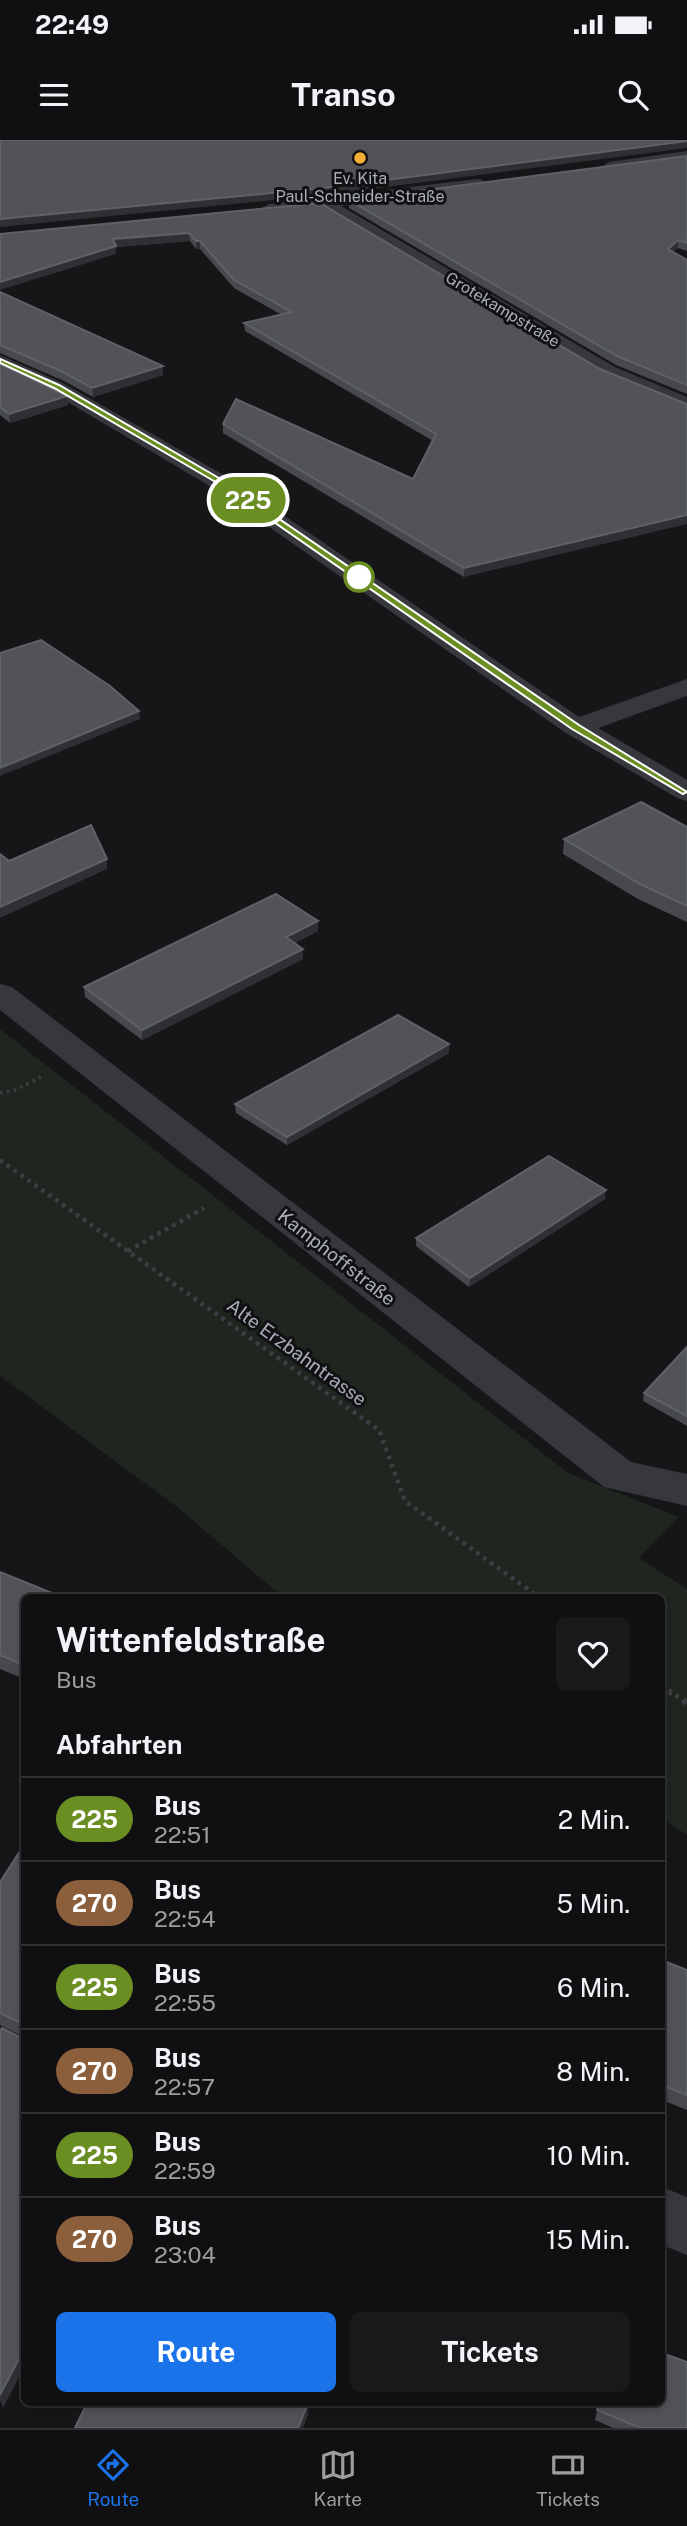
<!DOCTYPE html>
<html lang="de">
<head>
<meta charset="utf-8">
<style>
  body { margin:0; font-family:"Public Sans",sans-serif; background:#19191b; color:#f1f3f6; height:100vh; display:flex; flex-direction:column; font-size:26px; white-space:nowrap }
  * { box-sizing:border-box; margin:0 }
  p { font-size:23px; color:#9c9d9f }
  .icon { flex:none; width:38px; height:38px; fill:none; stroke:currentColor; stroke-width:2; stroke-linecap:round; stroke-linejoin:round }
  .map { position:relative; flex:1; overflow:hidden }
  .drawer { position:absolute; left:21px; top:1454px; width:644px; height:812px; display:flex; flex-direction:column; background:#101012; border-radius:10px; box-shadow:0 4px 10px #0003,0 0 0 2px #303032 }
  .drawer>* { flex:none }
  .badge { padding:0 14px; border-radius:23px; font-size:24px; line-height:46px }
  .map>.badge { position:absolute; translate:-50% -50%; box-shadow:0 0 0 4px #fff }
  h2 { padding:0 35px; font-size:26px; line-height:63px }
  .round { display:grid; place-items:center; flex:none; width:74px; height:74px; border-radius:10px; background:#19191b }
  .overview { display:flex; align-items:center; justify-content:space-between; height:119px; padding:0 35px }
  h1 { font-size:33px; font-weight:700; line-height:52px }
  .cta { display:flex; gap:14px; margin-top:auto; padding:14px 35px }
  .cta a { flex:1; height:80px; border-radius:10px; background:#1a73e8; color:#fff; font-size:28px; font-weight:700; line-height:80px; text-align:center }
  .cta a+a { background:#19191b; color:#f1f3f6 }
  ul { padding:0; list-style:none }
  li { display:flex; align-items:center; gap:21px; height:84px; padding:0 35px; border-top:2px solid #303032 }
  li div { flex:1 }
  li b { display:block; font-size:26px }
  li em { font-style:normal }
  li .badge { min-width:77px; font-weight:700; text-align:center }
  .status { display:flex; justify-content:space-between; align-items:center; height:49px; padding:0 35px; background:#101012; direction:ltr }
  .status svg { height:19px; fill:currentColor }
  header { display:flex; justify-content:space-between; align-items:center; height:91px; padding:0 35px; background:#101012; font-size:32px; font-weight:700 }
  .tab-bar { display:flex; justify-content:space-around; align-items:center; height:98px; border-top:2px solid #303032; background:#101012; font-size:19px; color:#9c9d9f }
  .tab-bar a { display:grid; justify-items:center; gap:4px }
  .tab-bar .on { color:#1a73e8 }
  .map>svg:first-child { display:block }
</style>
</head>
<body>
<div class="status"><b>22:49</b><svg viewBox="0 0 49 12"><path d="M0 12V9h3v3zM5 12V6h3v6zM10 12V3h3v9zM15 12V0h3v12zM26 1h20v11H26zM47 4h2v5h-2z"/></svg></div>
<header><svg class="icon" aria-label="menu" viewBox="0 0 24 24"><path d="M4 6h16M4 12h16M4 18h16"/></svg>Transo<svg class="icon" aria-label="search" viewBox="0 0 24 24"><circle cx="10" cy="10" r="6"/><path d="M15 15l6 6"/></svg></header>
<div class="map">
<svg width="687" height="2288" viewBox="0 0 687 2288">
  <rect width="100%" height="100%" fill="#161618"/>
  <path fill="#1e261f" d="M 0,889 L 568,1333 L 679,1377 L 639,1418 L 687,1449 L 687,1695 L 662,1678 L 662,1458 L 284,1458 L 176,1366 L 0,1236 Z"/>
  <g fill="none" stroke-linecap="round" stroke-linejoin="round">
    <path stroke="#3d3f44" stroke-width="3.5" stroke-dasharray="2.5 4.5" stroke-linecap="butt" d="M 0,953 L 15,950 L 41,937"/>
    <path stroke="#3d3f44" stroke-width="4.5" stroke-dasharray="3.5 5" stroke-linecap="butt" d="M 0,1020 L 379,1290 L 405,1361 L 540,1458
      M 128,1111 L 204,1068
      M 662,1545 L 685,1562
      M 664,1562 L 671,1552"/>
    <path stroke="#3d3f44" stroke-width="6" stroke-dasharray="5 7" stroke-linecap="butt" d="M 683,1560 L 687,1563
      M 662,1565 L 666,1560"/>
    <path fill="#37383d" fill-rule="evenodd" d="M 687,11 L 687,21 L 609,32 L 601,27 L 609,22 Z
      M 477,39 L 483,40 L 485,44 L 483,48 L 341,66 L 615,227 L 687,257 L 687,271 L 601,235 L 320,68 L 269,74 L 260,69 L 269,64 Z
      M 0,215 L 63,243 L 229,338 L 579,577 L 687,539 L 687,556 L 598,588 L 687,640 L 687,661 L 677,658 L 566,593 L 213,348 L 49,251 L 0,229 Z
      M 0,844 L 12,847 L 631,1322 L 687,1334 L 687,1366 L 604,1347 L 0,870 Z
      M 662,2047 L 687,2057 L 687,2115 L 662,2105 Z"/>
  </g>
  <path fill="#47494d" d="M 687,16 L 687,111 L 678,108 L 673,112 L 687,120 L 687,254 L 616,225 L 349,68 L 349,60 Z
    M 320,63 L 600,229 L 464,437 L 223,293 L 223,284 L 413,339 L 433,301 L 245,191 L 244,183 L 282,175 L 234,148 L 200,109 L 196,109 L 190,101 L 116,107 L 116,114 L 0,94 Z
    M 0,152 L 163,226 L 163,235 L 93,257 L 64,241 L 0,213 Z
    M 0,224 L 67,256 L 68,265 L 10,283 L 0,275 Z
    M 687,687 L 687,782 L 638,759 L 563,714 L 564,699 Z
    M 318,781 L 318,791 L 295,803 L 303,809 L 303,819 L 142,900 L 85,857 L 84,847 Z
    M 449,904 L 449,913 L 287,1005 L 236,973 L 235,964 Z
    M 605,1059 L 469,1147 L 416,1106 L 416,1098 Z
    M 687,1207 L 687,1286 L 643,1261 L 644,1253 Z
    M 0,1432 L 24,1458 L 24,1539 L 0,1529 Z
    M 0,1742 L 24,1897 L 0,1885 Z
    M 662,1829 L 687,1830 L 687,1970 L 662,1960 Z
    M 599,2263 L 687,2288 L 613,2288 L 595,2280 Z"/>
  <path fill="#2f3033" d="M 687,1 L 687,8 L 324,55 L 0,87 L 0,79 Z
    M 189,93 L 190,101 L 116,107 L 116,114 L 0,150 L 0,142 L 113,99 Z
    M 678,100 L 678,108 L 668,117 L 668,109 Z
    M 196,101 L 200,101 L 200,109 L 196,109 Z
    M 163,226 L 163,235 L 93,257 L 92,248 Z
    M 67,256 L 68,265 L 10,283 L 9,274 Z
    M 687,375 L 687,384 L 464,437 L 464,428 Z
    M 139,571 L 140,579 L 0,636 L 0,628 Z
    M 107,719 L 107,729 L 0,778 L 0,767 Z
    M 318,781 L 318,791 L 286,807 L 286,797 Z
    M 303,809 L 303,819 L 142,900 L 142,890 Z
    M 449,904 L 449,913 L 287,1005 L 287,997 Z
    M 606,1050 L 605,1059 L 469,1147 L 470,1138 Z
    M 24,1877 L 24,1897 L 21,1883 Z
    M 24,2209 L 24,2228 L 3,2268 L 0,2260 L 0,2255 Z
    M 308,2263 L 308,2275 L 303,2288 L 298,2288 Z"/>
  <path fill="#525359" stroke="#5f6168" stroke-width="2" d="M 0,0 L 687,0 L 687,1 L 324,48 L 0,79 Z
    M 687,16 L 687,103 L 678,100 L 668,109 L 687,120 L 687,245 L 617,216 L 349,60 Z
    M 320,63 L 600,229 L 687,264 L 687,375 L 464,428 L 223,284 L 236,259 L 413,339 L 436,294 L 244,183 L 292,172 L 234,140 L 200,101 L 196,101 L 189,93 L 113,99 L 116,106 L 0,142 L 0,94 Z
    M 0,152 L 163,226 L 92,248 L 63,232 L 0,205 Z
    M 0,224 L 67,256 L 9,274 L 0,267 Z
    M 41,500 L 110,546 L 139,571 L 0,628 L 0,513 Z
    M 641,662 L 687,687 L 687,766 L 640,744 L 564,699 Z
    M 91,685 L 107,719 L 0,767 L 0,714 L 9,721 Z
    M 276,754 L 318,781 L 286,797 L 303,809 L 142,890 L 84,847 Z
    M 398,875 L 449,904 L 287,997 L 235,964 Z
    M 549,1016 L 606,1050 L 470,1138 L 416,1098 Z
    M 687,1207 L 687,1276 L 644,1253 Z
    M 0,1432 L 64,1458 L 24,1458 L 24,1525 L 0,1515 Z
    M 24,1705 L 24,1877 L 21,1883 L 0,1873 L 0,1742 Z
    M 664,1821 L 687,1830 L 687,1955 L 662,1945 L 662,1829 Z
    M 2,1888 L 24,1899 L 24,2209 L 0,2255 L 0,1891 Z
    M 662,2213 L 687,2222 L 687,2288 L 640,2288 L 597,2270 L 599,2263 L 662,2263 Z
    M 87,2263 L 308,2263 L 298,2288 L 75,2288 Z"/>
  <path fill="#6b8e23" stroke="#fff" stroke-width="2" d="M 0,219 L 59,245 L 224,341 L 579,585 L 687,652 L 683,654 L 572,589 L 219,344 L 54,248 L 0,223 Z"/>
  <circle fill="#f2b134" stroke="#111113" stroke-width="2.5" cx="360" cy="18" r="7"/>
  <circle fill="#fff" stroke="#6b8e23" stroke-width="3.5" cx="359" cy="437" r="14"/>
  <g text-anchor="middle" stroke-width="6" stroke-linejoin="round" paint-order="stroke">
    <g font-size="16" fill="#a8adb8" stroke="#111113">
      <text x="360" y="44">Ev. Kita<tspan x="360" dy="18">Paul-Schneider-Straße</tspan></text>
    </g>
    <g font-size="16" fill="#a8adb8" stroke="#111113">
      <text transform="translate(503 169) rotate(31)" y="6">Grotekampstraße</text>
    </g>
    <g font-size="19" fill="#a8adb8" stroke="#111113">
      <text transform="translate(337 1117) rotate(38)" y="7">Kamphoffstraße</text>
      <text transform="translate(297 1212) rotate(36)" y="7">Alte Erzbahntrasse</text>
    </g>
  </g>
</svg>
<b class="badge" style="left:248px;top:360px;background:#6b8e23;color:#fff">225</b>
<section class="drawer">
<div class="overview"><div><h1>Wittenfeldstraße</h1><p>Bus</p></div><a class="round"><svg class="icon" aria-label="heart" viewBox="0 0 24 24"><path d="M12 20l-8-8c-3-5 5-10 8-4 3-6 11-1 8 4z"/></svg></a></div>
<h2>Abfahrten</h2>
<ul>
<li><span class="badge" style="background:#6b8e23;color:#fff">225</span><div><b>Bus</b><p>22:51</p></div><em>2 Min.</em></li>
<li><span class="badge" style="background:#8b5e3c;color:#fff">270</span><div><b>Bus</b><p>22:54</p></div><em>5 Min.</em></li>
<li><span class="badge" style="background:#6b8e23;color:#fff">225</span><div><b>Bus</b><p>22:55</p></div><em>6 Min.</em></li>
<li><span class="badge" style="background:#8b5e3c;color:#fff">270</span><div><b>Bus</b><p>22:57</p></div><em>8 Min.</em></li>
<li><span class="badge" style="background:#6b8e23;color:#fff">225</span><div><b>Bus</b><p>22:59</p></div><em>10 Min.</em></li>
<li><span class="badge" style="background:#8b5e3c;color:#fff">270</span><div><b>Bus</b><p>23:04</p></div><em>15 Min.</em></li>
</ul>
<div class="cta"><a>Route</a><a>Tickets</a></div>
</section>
</div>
<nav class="tab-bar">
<a class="on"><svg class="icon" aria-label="directions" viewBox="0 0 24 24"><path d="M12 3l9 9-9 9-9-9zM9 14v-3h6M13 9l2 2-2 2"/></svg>Route</a>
<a><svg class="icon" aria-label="map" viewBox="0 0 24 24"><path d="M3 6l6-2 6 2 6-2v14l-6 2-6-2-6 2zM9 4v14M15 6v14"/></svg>Karte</a>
<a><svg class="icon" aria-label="tickets" viewBox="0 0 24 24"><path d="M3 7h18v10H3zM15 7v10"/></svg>Tickets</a>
</nav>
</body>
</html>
